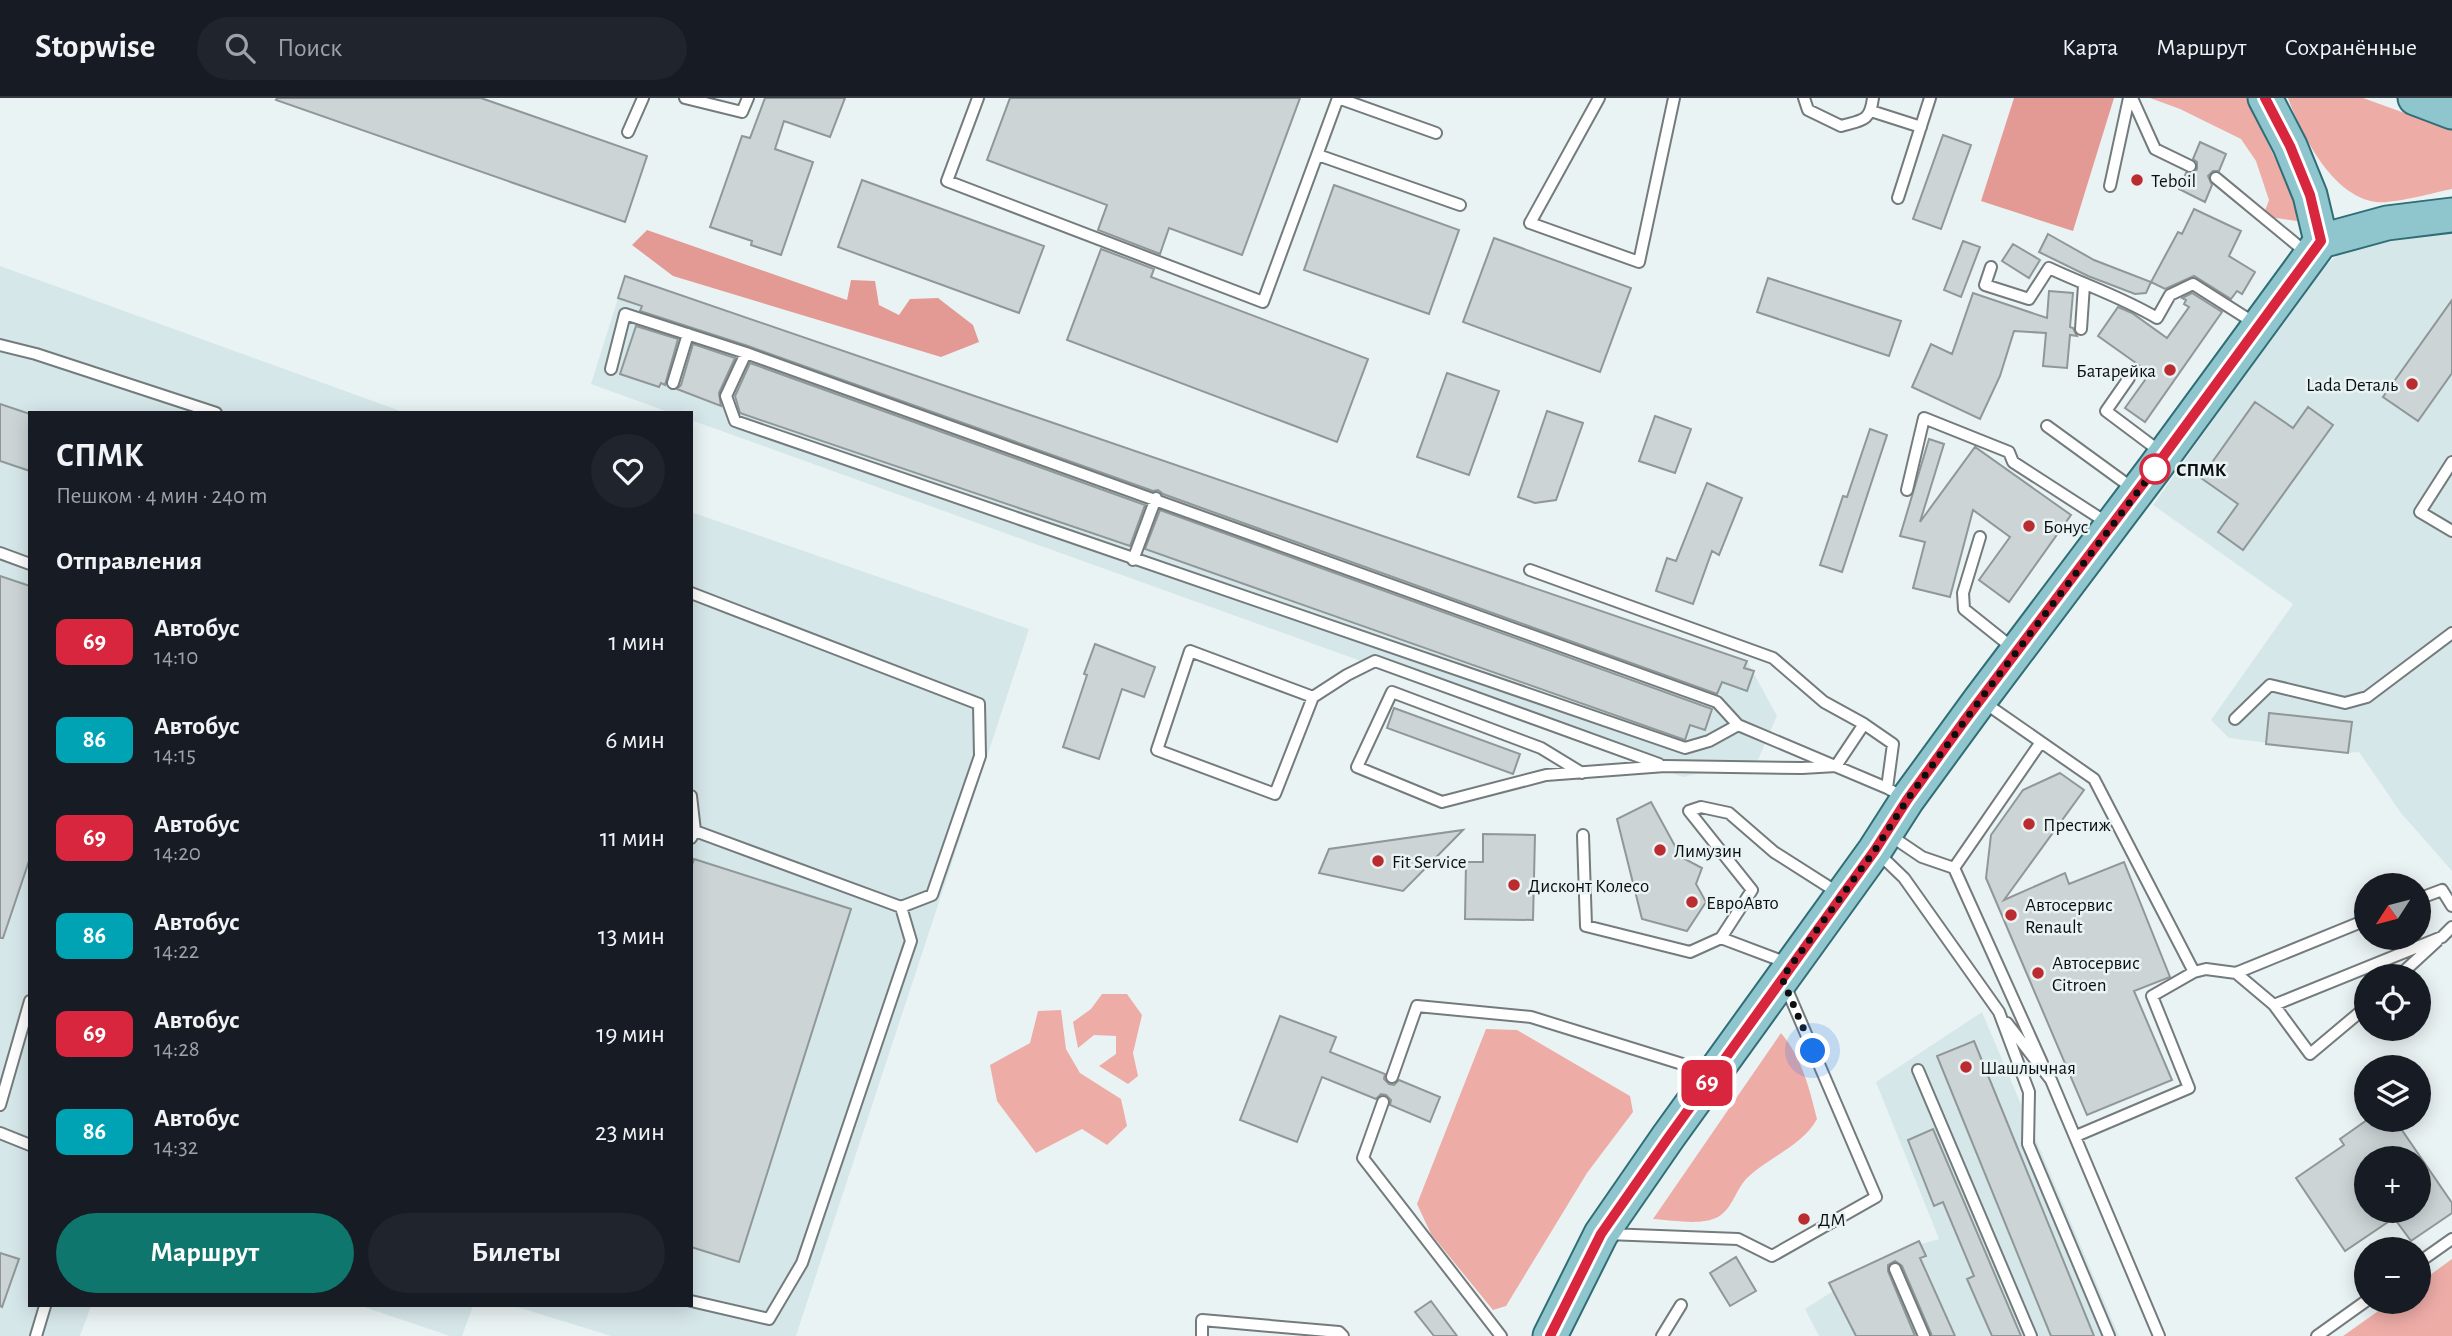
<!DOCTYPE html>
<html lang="ru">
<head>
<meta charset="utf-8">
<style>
  body { margin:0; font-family:"Alegreya Sans",sans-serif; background:#20242c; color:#f1f3f6; height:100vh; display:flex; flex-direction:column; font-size:26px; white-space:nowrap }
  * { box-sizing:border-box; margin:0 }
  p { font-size:23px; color:#9ea1a6 }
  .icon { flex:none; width:38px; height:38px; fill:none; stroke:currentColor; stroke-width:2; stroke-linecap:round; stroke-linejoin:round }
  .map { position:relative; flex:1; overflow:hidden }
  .side { position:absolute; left:28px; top:313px; width:665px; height:896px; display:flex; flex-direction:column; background:#171b24; border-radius:0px; box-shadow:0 4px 18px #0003 }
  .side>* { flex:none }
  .badge { padding:0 14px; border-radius:10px; font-size:24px; line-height:46px }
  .needle { width:46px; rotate:234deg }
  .tools { position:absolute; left:2354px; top:775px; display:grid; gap:14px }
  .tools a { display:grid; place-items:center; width:77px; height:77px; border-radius:50%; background:#171b24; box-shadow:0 4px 18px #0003; font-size:35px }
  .you { position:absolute; width:35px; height:35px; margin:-18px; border:5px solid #fff; border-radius:50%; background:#1a73e8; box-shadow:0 0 0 10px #1a73e833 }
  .map>.badge { position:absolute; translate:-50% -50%; box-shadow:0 0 0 4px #fff }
  h2 { padding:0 28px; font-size:26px; line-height:63px }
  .round { display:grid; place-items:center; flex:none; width:74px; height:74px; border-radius:37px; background:#20242c }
  .summary { display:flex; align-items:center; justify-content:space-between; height:119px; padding:0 28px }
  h1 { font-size:33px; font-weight:700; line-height:52px }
  .action { display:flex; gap:14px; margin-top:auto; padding:14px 28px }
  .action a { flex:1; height:80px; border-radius:42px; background:#0f766e; color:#fff; font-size:28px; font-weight:700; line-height:80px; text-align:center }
  .action a+a { background:#20242c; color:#f1f3f6 }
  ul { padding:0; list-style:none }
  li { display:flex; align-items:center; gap:21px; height:98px; padding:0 28px }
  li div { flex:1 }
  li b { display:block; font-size:26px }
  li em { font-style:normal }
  li .badge { min-width:77px; font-weight:700; text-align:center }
  header { display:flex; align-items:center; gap:42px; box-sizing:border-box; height:98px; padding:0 35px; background:#171b24; border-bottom:2px solid #363941 }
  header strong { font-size:33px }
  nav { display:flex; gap:38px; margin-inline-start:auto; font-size:24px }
  .search { width:490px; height:63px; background:#20242c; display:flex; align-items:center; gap:18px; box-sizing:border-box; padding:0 24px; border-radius:38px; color:#9ea1a6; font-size:26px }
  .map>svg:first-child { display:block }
</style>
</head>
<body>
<header>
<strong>Stopwise</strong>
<div class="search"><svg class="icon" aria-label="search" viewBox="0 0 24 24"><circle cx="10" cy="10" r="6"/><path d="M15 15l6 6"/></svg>Поиск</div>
<nav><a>Карта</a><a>Маршрут</a><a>Сохранённые</a></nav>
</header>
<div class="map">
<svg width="2452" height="1238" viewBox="0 0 2452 1238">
  <rect width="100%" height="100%" fill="#eaf3f4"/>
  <path fill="#d6e7ea" d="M 2452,127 L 2452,773 L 2401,715 L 2359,654 L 2348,655 L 2229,640 L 2211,622 L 2293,506 L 2153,407 L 2317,175 L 2340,155 L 2374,143 Z
    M 0,168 L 406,315 L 30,315 L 30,1208 L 91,1208 L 80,1238 L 0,1238 Z
    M 625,178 L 1747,563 L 1777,618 L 1758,662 L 1683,679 L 691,322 L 691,315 L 671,315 L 591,286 Z
    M 691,414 L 1029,531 L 796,1238 L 611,1238 L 514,1208 L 691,1208 Z
    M 1982,914 L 2119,1238 L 1819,1238 L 1805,1211 L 1896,1153 L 1939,1141 L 1876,984 Z
    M 361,1208 L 473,1208 L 462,1238 L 450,1238 Z"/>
  <path fill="#eeaca7" d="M 2150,0 L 2246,0 L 2295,102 L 2297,123 L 2263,118 L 2269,102 L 2256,63 L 2241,41 L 2180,11 Z
    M 2288,0 L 2363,0 L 2452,32 L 2452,91 C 2433,95 2393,106 2376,104 C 2332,98 2302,37 2288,0 Z
    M 1102,896 L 1127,896 L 1142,917 L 1133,955 L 1138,978 L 1128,986 L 1099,968 L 1116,956 L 1116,938 L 1094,937 L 1078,950 L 1073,924 L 1091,911 Z
    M 1061,912 L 1066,951 L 1080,975 L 1121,1001 L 1127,1028 L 1107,1047 L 1082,1031 L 1036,1055 L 997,1003 L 990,967 L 1030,945 L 1038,913 Z
    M 1486,931 L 1517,932 L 1630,998 L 1633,1014 L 1587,1075 L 1506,1208 L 1493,1212 L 1431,1136 L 1417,1106 Z
    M 1781,935 C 1802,960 1809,989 1817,1021 C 1802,1048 1769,1059 1747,1080 C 1736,1091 1733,1110 1718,1119 C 1701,1128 1672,1122 1653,1121 Z
    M 2452,1161 L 2452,1238 L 2343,1238 L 2391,1204 L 2418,1204 L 2419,1185 Z"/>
  <path fill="#e49a94" d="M 2014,0 L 2114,0 L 2073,133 L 1981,103 Z
    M 647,132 L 847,202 L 851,182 L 875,183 L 879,207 L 899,217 L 910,201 L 938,200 L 973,227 L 979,244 L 941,259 L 673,178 L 632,147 Z"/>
  <path fill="#ccd4d5" stroke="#8f9798" stroke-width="2" fill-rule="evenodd" d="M 277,0 L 481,0 L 647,58 L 625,124 L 276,2 Z
    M 765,0 L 845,0 L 830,39 L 784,23 L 775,51 L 813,64 L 781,157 L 751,147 L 752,143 L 710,129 L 742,38 L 750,40 Z
    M 1010,0 L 1300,0 L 1242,157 L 1169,130 L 1160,156 L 1098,132 L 1107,107 L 987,62 Z
    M 1943,37 L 1971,47 L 1941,131 L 1913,121 Z
    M 2200,44 L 2226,56 L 2219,73 L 2213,73 L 2208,78 L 2212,87 L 2205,104 L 2179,91 L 2186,75 L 2194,75 L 2197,71 L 2197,64 L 2193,61 Z
    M 862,82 L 1044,148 L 1019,215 L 838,149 Z
    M 1334,87 L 1459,132 L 1429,216 L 1304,172 Z
    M 2194,111 L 2241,133 L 2229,158 L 2255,174 L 2242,196 L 2237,193 L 2231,201 L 2194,178 L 2165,191 L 2151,184 L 2178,134 L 2182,136 Z
    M 2048,136 L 2094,162 L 2151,184 L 2146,195 L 2135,196 L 2088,178 L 2039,154 Z
    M 1494,140 L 1631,190 L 1600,274 L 1463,224 Z
    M 1963,143 L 1980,149 L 1961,199 L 1944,192 Z
    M 2013,146 L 2040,162 L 2029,180 L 2002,163 Z
    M 1101,151 L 1154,171 L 1151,179 L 1368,261 L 1337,344 L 1067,242 Z
    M 625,178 L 1747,563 L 1744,570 L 1754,573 L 1747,593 L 1722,584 L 1717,596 L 1163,396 L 1158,392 L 1153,393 L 748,248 L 640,213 L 642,208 L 618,200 Z
    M 1768,180 L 1901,223 L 1889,258 L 1757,214 Z
    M 2049,193 L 2073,195 L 2070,229 L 2073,230 L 2077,238 L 2070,237 L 2067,270 L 2043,268 L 2046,235 L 2014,233 L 2000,278 L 1980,321 L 1912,289 L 1931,246 L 1952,256 L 1973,195 L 2047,220 Z
    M 2192,195 L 2222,214 L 2145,324 L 2125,310 L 2150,275 L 2098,238 L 2118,209 L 2132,215 L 2167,240 L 2189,209 L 2184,206 L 2186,202 L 2182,200 Z
    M 2452,202 L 2452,275 L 2418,323 L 2383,299 Z
    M 636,228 L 678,241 L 665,287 L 661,285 L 659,289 L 620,276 Z
    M 693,246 L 735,260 L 719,295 L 721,308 L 677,291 L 681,287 Z
    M 750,265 L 1145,407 L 1130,448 L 740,315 L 735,298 Z
    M 1447,275 L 1499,293 L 1469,377 L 1417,359 Z
    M 2255,304 L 2293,330 L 2308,309 L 2333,327 L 2243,452 L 2218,434 L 2238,406 L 2201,380 Z
    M 0,306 L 30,316 L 30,373 L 0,363 Z
    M 1547,313 L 1583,325 L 1556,402 L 1535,405 L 1518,399 Z
    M 1655,318 L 1691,331 L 1675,375 L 1639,363 Z
    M 1870,331 L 1887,337 L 1842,474 L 1820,467 L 1843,398 L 1847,399 Z
    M 1929,341 L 1944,346 L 1920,424 L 1975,349 L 2071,417 L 2009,504 L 1979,482 L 2010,439 L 1973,412 L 1950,499 L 1913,490 L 1925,444 L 1900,438 Z
    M 1707,385 L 1742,400 L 1719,457 L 1712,453 L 1693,506 L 1656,493 L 1667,460 L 1676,463 Z
    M 1160,412 L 1712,611 L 1705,632 L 1690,627 L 1685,642 L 1145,451 Z
    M 0,478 L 30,488 L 30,760 L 3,840 L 0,840 Z
    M 1095,546 L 1155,569 L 1144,599 L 1122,591 L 1099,661 L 1063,649 L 1087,577 L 1084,576 Z
    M 1394,610 L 1520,656 L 1513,676 L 1387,630 Z
    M 2269,615 L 2352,624 L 2348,655 L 2266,646 Z
    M 2060,675 L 2084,692 L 2004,802 L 2065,775 L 2069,786 L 2124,764 L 2170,879 L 2134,893 L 2172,982 L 2087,1017 L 1986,780 L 1991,737 L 2023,692 Z
    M 1651,704 L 1681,759 L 1702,770 L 1696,786 L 1706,804 L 1687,833 L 1642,821 L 1617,721 Z
    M 1463,732 L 1403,793 L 1319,775 L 1329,751 Z
    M 1483,736 L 1535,737 L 1533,822 L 1465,821 L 1466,764 L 1483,764 Z
    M 694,761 L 851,811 L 739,1164 L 691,1149 L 691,770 Z
    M 1280,918 L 1336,939 L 1330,954 L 1385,976 L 1384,981 L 1389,986 L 1394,987 L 1399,982 L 1440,999 L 1430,1024 L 1390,1007 L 1391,1002 L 1386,997 L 1381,996 L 1376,1001 L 1322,979 L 1297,1044 L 1240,1022 Z
    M 1974,943 L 2094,1238 L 2051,1238 L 1937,958 Z
    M 2367,1022 L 2395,1022 L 2452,1105 L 2452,1115 L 2411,1143 L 2394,1120 L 2345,1153 L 2296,1080 L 2344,1047 L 2340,1041 ZM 2366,1060 L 2418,1060 L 2418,1113 L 2366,1113 Z
    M 1933,1031 L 2021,1238 L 1992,1238 L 1967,1181 L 1974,1178 L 1943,1104 L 1934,1108 L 1908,1042 Z
    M 1919,1143 L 1926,1158 L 1920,1160 L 1955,1238 L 1932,1238 L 1902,1168 L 1895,1163 L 1888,1167 L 1888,1173 L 1915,1238 L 1856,1238 L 1829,1185 Z
    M 0,1155 L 19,1161 L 2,1209 L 0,1208 Z
    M 1736,1159 L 1756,1193 L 1730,1208 L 1710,1175 Z
    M 1431,1203 L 1457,1238 L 1434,1238 L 1415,1214 Z"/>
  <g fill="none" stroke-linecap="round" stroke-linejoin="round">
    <defs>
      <path id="service" d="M 685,0 L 742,14 L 748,0
        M 978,0 L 947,83 L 1263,204 L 1338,0 L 1436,35
        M 1599,0 L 1530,125 L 1639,164 L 1674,0
        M 1804,0 L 1808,12 L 1841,28 C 1862,22 1870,24 1873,0
        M 2132,0 L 2155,51 L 2190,68
        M 1871,13 L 1921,29
        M 628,34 L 643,0
        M 1318,57 L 1460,107
        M 2216,80 L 2308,156
        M 2110,88 L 2129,0
        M 1898,100 L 1930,0
        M 1991,169 L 1985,187 L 2029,201 L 2049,170 C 2085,187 2122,199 2157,220 L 2170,197 L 2193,186 L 2256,226
        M 2081,231 L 2084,187
        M 0,247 L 36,256 L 216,315
        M 746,255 L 726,298 L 735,323 L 1685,650 L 1709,643 L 1738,627
        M 611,271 L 625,216 L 746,255 L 1717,604 L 1738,627 L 1887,690 L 1905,700
        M 2129,280 L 2106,313 L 2162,355
        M 673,285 L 688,236
        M 2047,328 L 2135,392
        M 2452,364 L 2420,414 L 2452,433
        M 1907,392 L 1924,320 L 2009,354 L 2013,364 L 2109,426
        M 1980,439 L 1963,495 L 1964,511 L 2014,551
        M 0,455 L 30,466
        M 1133,462 L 1156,400
        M 1530,472 L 1773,560 L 1824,604 L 1864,626
        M 691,495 L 979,606 L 980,658 L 932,797 L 901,809
        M 1313,599 L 1275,696 L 1157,652 L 1190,553 L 1313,599 L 1347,577 L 1375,563 L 1659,666
        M 1982,603 L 2094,681 L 2194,874 L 2206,871 L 2236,875
        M 2235,621 L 2270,587 L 2345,605 L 2367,599 L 2452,535
        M 1582,675 L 1541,650 L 1392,594 L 1357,669 L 1442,704 L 1546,677 L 1665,668 L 1802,670 L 1836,668 L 1864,626 L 1893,646 L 1887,690
        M 691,698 L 695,733 L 691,740
        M 1888,736 L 1922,759 L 1954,770 L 2042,965
        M 1583,737 L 1586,828 L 1690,854 L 1721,840
        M 1877,754 L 1904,780 L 1999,914 L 2029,994 L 2028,1046 L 2109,1238
        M 1954,770 L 2041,644
        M 2418,801 L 2442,792 L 2452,808
        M 2366,822 L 2236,875 L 2274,907 L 2442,839 L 2452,829
        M 1790,866 L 1721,840 L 1752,792 L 1689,713 L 1701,709 L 1729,715 L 1774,754 L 1840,796
        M 2399,878 L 2437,843
        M 2274,907 L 2310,956 L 2366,909
        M 2007,925 L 2051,982 L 2159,1238
        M 1918,972 L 2031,1238
        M 1392,979 L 1417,908 L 1531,919 L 1708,974
        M 1383,1004 L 1363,1060 L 1501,1238
        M 0,1007 L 30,903
        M 0,1035 L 30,1047
        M 2076,1038 L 2189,990 L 2152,898 L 2194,874
        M 1607,1136 L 1738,1141 L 1772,1158 L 1876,1099 L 1785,887
        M 2418,1165 L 2452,1141
        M 1895,1171 L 1924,1238
        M 691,1203 L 769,1221 L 802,1165 L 911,843 L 901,809 L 695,733
        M 36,1238 L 45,1208
        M 1202,1238 L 1202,1222 L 1339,1234 L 1343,1238
        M 1662,1238 L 1681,1207
        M 2317,1238 L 2366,1203"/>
      <path id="primary" d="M 2265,0 L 2290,48 L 2310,97 L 2321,143
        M 2415,0 L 2452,14
        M 2321,143 L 2387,125 L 2452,117
        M 1550,1238 L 1601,1136 L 1668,1039 L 1875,752 L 1907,702 L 1980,602 L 2154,371 L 2321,143"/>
    </defs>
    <use href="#service" stroke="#747b7c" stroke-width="14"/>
    <use href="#primary" stroke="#306d75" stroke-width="37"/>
    <use href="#service" stroke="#fff" stroke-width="10"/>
    <use href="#primary" stroke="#8fc5cd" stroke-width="33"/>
  </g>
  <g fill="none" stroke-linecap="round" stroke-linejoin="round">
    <defs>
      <path id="line" d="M 1550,1238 L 1601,1136 L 1668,1040 L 1875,752 L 1907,702 L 1965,622 L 2154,371 L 2321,143 L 2310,97 L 2290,48 L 2265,0"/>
    </defs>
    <use href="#line" stroke="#fff" stroke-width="16"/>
    <use href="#line" stroke="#d7263d" stroke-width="10"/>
    <path stroke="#0c0f10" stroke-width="7" stroke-dasharray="0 12.6" d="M 1813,953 L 1782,880 L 1875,752 L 1907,702 L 1980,602 L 2155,371"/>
  </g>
  <g fill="#bb2c31" stroke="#eaf3f4" stroke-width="2.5">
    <circle cx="2137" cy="82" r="7"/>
    <circle cx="2170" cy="272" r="7"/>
    <circle cx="2412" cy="286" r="7"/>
    <circle cx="2029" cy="428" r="7"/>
    <circle cx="2029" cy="726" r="7"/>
    <circle cx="1660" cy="752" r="7"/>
    <circle cx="1378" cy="763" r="7"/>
    <circle cx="1514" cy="787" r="7"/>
    <circle cx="1692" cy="804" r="7"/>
    <circle cx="2011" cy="817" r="7"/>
    <circle cx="2038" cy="875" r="7"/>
    <circle cx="1966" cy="969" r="7"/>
    <circle cx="1804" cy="1121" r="7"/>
  </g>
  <circle fill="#fff" stroke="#d7263d" stroke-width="3.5" cx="2155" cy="371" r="14"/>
  <g text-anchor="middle" stroke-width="5" stroke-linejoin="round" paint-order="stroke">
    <g font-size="19" fill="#0c0f10" stroke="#eaf3f4" text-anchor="start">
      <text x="2151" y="89">Teboil</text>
      <text x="2156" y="279" text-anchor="end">Батарейка</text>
      <text x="2398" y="293" text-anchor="end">Lada Dеталь</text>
      <text x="2043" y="435">Бонус</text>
      <text x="2043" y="733">Престиж</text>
      <text x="1674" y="759">Лимузин</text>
      <text x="1392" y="770">Fit Service</text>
      <text x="1528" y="794">Дисконт Колесо</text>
      <text x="1706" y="811">ЕвроАвто</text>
      <text x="2025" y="813">Автосервис<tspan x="2025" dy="22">Renault</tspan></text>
      <text x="2052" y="871">Автосервис<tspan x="2052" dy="22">Citroen</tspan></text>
      <text x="1980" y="976">Шашлычная</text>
      <text x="1818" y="1128">ДМ</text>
    </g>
    <g font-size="19" font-weight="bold" fill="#0c0f10" stroke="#eaf3f4" text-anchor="start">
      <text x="2176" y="378">СПМК</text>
    </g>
  </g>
</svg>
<div class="tools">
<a><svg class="needle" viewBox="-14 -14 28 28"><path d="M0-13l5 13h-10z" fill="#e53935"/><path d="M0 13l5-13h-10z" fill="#9ea1a6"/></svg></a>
<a><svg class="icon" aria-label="locate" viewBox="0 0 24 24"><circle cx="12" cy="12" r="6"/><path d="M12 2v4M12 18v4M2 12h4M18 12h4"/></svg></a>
<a><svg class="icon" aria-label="layers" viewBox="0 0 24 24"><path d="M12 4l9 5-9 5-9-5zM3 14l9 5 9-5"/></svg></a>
<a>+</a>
<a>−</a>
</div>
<div class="you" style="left:1813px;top:953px"></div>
<b class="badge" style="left:1707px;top:985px;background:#d7263d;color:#fff">69</b>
<section class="side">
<div class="summary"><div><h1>СПМК</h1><p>Пешком · 4 мин · 240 m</p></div><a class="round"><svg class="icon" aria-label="heart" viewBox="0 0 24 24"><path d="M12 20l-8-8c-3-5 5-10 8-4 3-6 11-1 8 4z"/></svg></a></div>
<h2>Отправления</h2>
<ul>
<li><span class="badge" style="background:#d7263d;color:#fff">69</span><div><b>Автобус</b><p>14:10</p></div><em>1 мин</em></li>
<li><span class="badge" style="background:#00a3b4;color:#fff">86</span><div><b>Автобус</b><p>14:15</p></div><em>6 мин</em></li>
<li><span class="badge" style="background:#d7263d;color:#fff">69</span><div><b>Автобус</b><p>14:20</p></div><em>11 мин</em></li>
<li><span class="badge" style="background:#00a3b4;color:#fff">86</span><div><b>Автобус</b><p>14:22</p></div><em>13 мин</em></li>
<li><span class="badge" style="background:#d7263d;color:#fff">69</span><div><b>Автобус</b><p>14:28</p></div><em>19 мин</em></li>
<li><span class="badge" style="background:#00a3b4;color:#fff">86</span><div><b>Автобус</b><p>14:32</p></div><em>23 мин</em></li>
</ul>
<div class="action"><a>Маршрут</a><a>Билеты</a></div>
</section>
</div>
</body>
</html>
